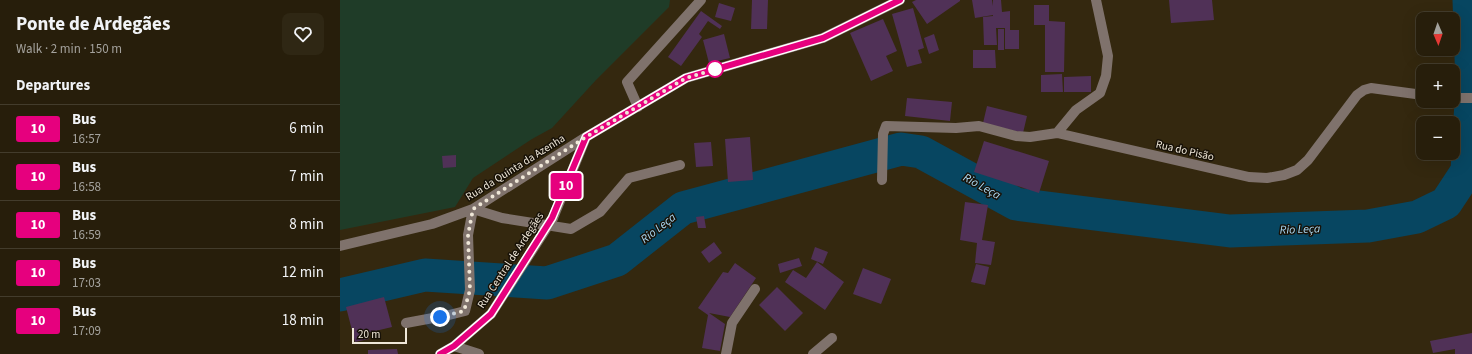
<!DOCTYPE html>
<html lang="en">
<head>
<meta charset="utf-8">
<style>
  body { margin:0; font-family:"Source Sans 3",sans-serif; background:#2f2714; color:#f1f3f6; height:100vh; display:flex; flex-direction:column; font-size:15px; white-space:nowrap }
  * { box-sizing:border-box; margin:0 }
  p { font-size:13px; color:#a4a29d }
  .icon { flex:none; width:22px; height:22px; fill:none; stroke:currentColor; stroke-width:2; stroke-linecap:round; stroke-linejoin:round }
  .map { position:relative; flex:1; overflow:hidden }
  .sheet { display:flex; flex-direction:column; background:#271e0b; width:340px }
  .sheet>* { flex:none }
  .badge { padding:0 8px; border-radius:3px; font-size:14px; line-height:26px }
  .needle { width:26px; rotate:178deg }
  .fabs { position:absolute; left:1076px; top:12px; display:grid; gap:8px }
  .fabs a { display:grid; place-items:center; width:44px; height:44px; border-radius:8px; background:#271e0b; box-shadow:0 4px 16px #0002,0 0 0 1px #433c2c; font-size:20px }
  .scale { position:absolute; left:12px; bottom:10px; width:55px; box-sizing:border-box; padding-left:4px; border:2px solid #efe7d8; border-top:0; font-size:11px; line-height:14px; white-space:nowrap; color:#efe7d8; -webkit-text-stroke:3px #171107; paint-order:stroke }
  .you { position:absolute; width:20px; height:20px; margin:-10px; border:3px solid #fff; border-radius:50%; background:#1a73e8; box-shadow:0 0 0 6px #1a73e833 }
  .map>.badge { position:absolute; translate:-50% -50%; box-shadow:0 0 0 2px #fff }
  h2 { padding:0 16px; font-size:15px; line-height:36px }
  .round { display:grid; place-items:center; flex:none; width:42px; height:42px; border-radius:8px; background:#2f2714 }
  .head { display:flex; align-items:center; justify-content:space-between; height:68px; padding:0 16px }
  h1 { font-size:19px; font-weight:700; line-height:30px }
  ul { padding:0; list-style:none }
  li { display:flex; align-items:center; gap:12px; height:48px; padding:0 16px; border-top:1px solid #433c2c }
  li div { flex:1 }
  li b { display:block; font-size:15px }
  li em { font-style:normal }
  li .badge { min-width:44px; font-weight:700; text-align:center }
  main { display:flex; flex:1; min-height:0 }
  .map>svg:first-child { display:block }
</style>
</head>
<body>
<main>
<section class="sheet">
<div class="head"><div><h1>Ponte de Ardegães</h1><p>Walk · 2 min · 150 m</p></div><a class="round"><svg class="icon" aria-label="heart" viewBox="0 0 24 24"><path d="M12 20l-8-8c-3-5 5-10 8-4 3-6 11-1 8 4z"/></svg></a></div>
<h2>Departures</h2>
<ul>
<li><span class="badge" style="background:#e6007e;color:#fff">10</span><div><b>Bus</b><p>16:57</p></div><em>6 min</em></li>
<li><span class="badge" style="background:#e6007e;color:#fff">10</span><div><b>Bus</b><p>16:58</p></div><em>7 min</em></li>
<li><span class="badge" style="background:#e6007e;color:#fff">10</span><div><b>Bus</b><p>16:59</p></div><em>8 min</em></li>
<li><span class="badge" style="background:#e6007e;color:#fff">10</span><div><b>Bus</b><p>17:03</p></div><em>12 min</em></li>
<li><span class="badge" style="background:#e6007e;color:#fff">10</span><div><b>Bus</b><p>17:09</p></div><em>18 min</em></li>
</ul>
</section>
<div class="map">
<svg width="1132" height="354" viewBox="0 0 1132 354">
  <rect width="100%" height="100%" fill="#34280f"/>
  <path fill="#1f3c28" d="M 0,0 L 330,0 L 329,7 L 256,80 L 212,128 L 192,139 L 133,178 L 115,207 L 0,230 Z"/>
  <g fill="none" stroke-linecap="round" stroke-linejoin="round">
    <path stroke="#074661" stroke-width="33" d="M 0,295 L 85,275 L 207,283 L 277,260 L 343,208 L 561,149 L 581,152 L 676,204 L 890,231 L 1028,226 L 1077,217 L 1106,203 L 1127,171 L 1132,85 L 1129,0"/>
  </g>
  <path fill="#503157" d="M 412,0 L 428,0 L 427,29 L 411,29 Z
    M 576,0 L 620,0 L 620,1 L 587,24 L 572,2 Z
    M 632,0 L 652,0 L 653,6 L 653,0 L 661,0 L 662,12 L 670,11 L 670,30 L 679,30 L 679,49 L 665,49 L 665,28 L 656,28 L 657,45 L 644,45 L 643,17 L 653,16 L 653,15 L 635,18 Z
    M 829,0 L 872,0 L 874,20 L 831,23 Z
    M 379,3 L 395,8 L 391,21 L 375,17 Z
    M 694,5 L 709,5 L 709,21 L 725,22 L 724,72 L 705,72 L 705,25 L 694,25 Z
    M 573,8 L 584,48 L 578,50 L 582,63 L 567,67 L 552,14 Z
    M 361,11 L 382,26 L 380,29 L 368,21 L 359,34 L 362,37 L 341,66 L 328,57 Z
    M 543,19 L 557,51 L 546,56 L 553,71 L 531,81 L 510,33 Z
    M 658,29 L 664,29 L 664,50 L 658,50 Z
    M 384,34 L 390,58 L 369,63 L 363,40 Z
    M 594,34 L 599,50 L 589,54 L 584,38 Z
    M 633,50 L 655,50 L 656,68 L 633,68 Z
    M 722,74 L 723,92 L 701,92 L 701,75 Z
    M 751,76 L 751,92 L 724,92 L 724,77 Z
    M 567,98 L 612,102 L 610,121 L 565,116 Z
    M 647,106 L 687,116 L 683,133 L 643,123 Z
    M 410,137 L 413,180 L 388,182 L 385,139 Z
    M 644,141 L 709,161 L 699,193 L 634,172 Z
    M 371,142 L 373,166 L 356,167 L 354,143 Z
    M 116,155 L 116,167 L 103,168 L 102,156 Z
    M 625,202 L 648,205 L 642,240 L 655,242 L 651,265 L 635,263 L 637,243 L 620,240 Z
    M 364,216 L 366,228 L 358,228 L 356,217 Z
    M 374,242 L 382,253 L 369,263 L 361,252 Z
    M 475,247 L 488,252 L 483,264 L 471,259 Z
    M 459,258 L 462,266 L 440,273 L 438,264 Z
    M 477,262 L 504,282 L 485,310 L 445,282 L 453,270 L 466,278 Z
    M 395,263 L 416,278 L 390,317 L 369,313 L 385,324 L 380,351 L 362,348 L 368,315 L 358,308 L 383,272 L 388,273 Z
    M 636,264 L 649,267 L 645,285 L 631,282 Z
    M 523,268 L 551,279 L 541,304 L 513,294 Z
    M 437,287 L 463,313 L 445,331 L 419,305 Z
    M 44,297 L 52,327 L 27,333 L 29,339 L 15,342 L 6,307 Z
    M 1132,333 L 1132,354 L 1115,354 L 1115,349 L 1093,353 L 1090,341 Z
    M 57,349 L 58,354 L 28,354 L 28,350 Z"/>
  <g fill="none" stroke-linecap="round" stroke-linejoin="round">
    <path stroke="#7f726c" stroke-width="10" d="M 756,0 L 768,56 L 766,76 L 760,93 L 736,110 L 717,133 L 909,177 L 927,178 L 944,175 L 957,170 L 968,160 L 1017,95 L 1024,90 L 1031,88 L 1083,95
      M 1113,98 L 1132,98
      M 298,107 L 287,82 L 361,0
      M 542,180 L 543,134 L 546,126 L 616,128 L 639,126 L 676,136 L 690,137 L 717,133
      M 213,218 L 246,137
      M 0,246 L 92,224 L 133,209 L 246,137 L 346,78 L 483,38 L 560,0
      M 66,323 L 109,315 L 125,311 L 130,290 L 128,235 L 133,209 L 162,218 L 231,229 L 260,212 L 289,178 L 340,165
      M 114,346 L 139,354
      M 100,354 L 114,346 L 151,314
      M 386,354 L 392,323 L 415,289
      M 473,354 L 492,338"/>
    <path stroke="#7f726c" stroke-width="10" d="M 151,314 L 213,218"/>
  </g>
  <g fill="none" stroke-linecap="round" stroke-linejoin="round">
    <defs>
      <path id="line" d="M 100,354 L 114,346 L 151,314 L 212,218 L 246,137 L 346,78 L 483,38 L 560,0"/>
    </defs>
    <use href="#line" stroke="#fff" stroke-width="9"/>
    <use href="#line" stroke="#e6007e" stroke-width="6"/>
    <path stroke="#efe7d8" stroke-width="4" stroke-dasharray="0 7.2" d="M 100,317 L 124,311 L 130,290 L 128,235 L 133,209 L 246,137 L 346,78 L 376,69 L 375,69"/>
  </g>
  <circle fill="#fff" stroke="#e6007e" stroke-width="2" cx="375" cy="69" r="8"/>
  <g text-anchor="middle" stroke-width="3" stroke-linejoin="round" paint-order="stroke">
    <g font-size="11" fill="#efe7d8" stroke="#171107">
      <text transform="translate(845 150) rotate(13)" y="4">Rua do Pisão</text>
      <text transform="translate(175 167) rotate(-32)" y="4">Rua da Quinta da Azenha</text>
      <text transform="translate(170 260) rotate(-57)" y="4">Rua Central de Ardegães</text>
    </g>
    <g font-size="12" font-style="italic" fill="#abdaf5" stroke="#171107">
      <text transform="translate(642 186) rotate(29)" y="4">Rio Leça</text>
      <text transform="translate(318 228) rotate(-38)" y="4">Rio Leça</text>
      <text transform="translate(960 229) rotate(-2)" y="4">Rio Leça</text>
    </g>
  </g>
</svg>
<div class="fabs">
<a><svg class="needle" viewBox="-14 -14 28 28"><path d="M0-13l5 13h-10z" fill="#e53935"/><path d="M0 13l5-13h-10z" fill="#a4a29d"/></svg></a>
<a>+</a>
<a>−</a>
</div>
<div class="scale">20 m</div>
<div class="you" style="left:100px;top:317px"></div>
<b class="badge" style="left:226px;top:186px;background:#e6007e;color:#fff">10</b>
</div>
</main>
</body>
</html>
